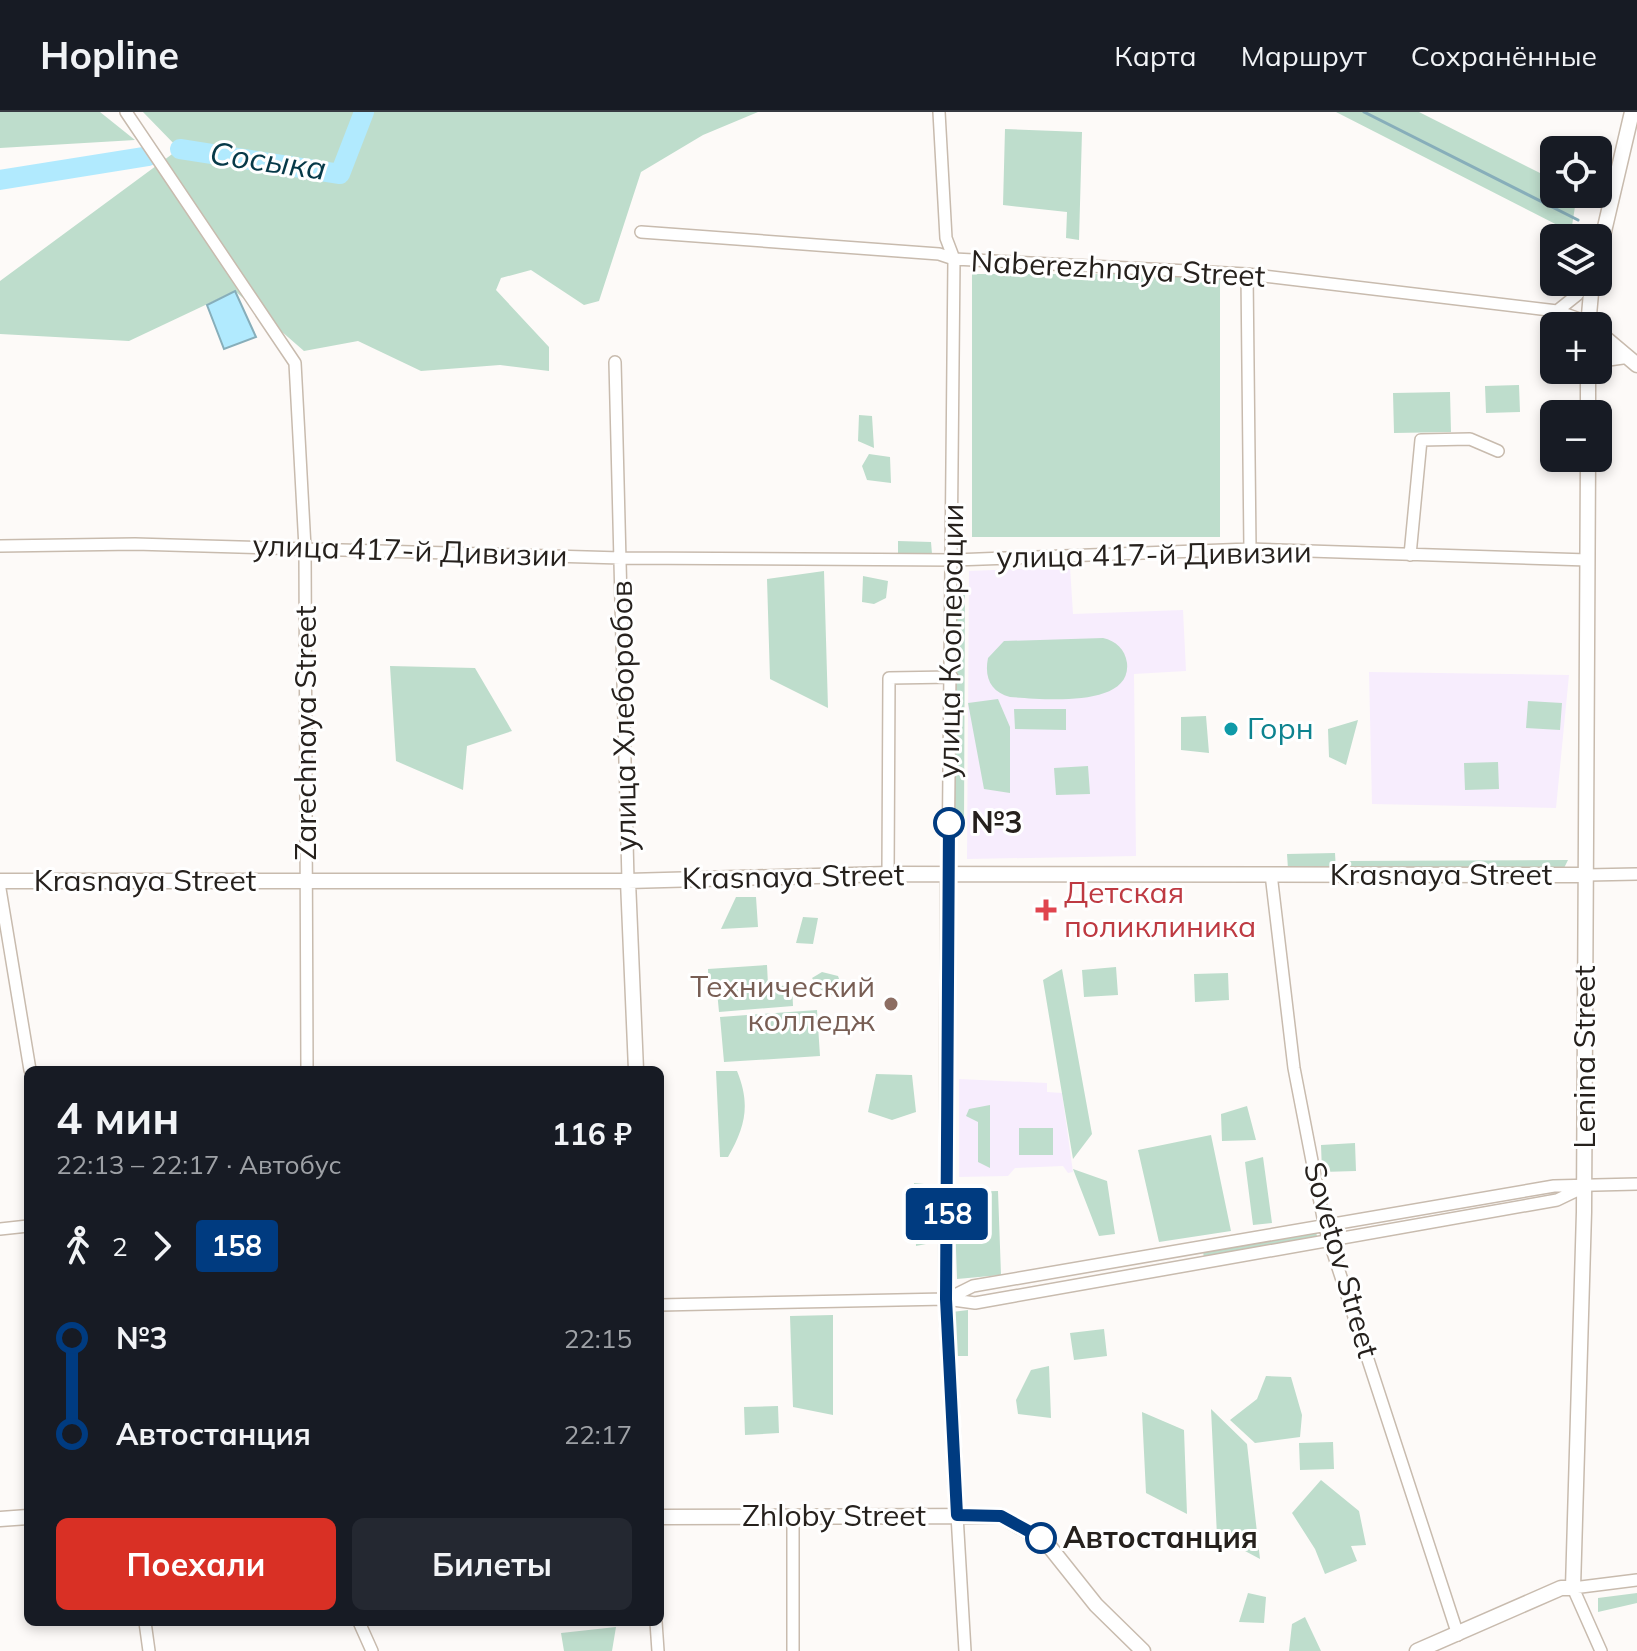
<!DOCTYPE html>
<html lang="ru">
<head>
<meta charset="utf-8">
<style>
  body { margin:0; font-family:Mulish,sans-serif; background:#242831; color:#f1f3f6; height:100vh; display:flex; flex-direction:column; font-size:30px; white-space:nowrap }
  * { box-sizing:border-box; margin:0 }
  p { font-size:26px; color:#9ea1a6 }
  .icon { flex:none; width:44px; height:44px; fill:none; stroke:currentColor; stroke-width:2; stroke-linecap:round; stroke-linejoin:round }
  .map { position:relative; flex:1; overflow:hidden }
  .sheet { position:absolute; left:24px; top:954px; width:640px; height:560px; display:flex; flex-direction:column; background:#171b24; border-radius:12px; box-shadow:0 4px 12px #0003 }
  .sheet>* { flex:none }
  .badge { padding:0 16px; border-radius:6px; font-size:28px; line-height:52px }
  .buttons { position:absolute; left:1540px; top:24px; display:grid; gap:16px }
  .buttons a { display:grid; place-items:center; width:72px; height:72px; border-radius:12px; background:#171b24; box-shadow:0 4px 12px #0003; font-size:40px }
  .map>.badge { position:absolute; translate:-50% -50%; box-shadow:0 0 0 4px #fff }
  .legs { display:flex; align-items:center; gap:12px; height:88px; padding:0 32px; font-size:26px }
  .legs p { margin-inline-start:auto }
  .headline { display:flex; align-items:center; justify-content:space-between; height:136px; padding:0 32px }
  h1 { font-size:44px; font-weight:700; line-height:60px }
  .button { display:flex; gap:16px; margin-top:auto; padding:16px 32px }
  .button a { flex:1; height:92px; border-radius:12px; background:#d93025; color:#fff; font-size:32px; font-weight:700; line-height:92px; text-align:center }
  .button a+a { background:#242831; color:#f1f3f6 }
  ul { padding:0 32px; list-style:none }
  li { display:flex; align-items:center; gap:28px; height:96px; font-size:30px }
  li i { display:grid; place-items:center; width:12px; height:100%; margin:0 10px; background:currentColor }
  li i::after { content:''; width:20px; height:20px; margin:-10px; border:6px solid; border-radius:50%; background:#171b24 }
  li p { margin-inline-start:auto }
  li:first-child i { background:linear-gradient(#0000 50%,currentColor 0) }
  li:last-child i { background:linear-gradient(currentColor 50%,#0000 0) }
  header { display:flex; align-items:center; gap:48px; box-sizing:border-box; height:112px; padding:0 40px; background:#171b24; border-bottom:2px solid #363941 }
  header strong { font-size:38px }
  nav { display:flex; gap:44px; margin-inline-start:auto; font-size:28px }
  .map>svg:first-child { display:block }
</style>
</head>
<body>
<header>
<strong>Hopline</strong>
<nav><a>Карта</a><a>Маршрут</a><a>Сохранённые</a></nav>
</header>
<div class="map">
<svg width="1637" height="1539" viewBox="0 0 1637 1539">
  <rect width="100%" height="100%" fill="#fdfaf8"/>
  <path fill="#f7edfd" d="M 1070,455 L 1073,502 L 1183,498 L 1186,559 L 1134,562 L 1136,744 L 967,747 L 969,459 Z
    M 1369,560 L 1569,563 L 1556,696 L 1372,692 Z
    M 959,967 L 1047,971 L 1047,980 L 1062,981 L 1073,1060 L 1068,1061 L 1063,1054 L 1015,1056 L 1008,1064 L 959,1065 Z"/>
  <path fill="#beddcc" d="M 0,0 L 100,0 L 135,28 L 0,36 Z
    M 143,0 L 758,0 L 703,23 L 641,60 L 599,189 L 584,193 L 531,158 L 501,166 L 496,178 L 549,235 L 549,259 L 500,253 L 421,259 L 358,229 L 304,239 L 235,179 L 129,229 L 0,222 L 0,169 L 179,37 Z
    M 1336,0 L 1419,0 L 1554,68 L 1554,82 L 1577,82 L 1571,120 Z
    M 1005,17 L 1082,20 L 1079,128 L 1066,126 L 1067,100 L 1003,93 Z
    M 972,162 L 1220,162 L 1220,425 L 972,425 Z
    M 1519,273 L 1520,300 L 1486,301 L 1485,274 Z
    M 1450,280 L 1451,320 L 1394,321 L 1393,281 Z
    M 859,303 L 872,304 L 874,336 L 858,329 Z
    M 869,342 L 890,345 L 891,371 L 867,368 L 862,354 Z
    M 898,429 L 931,430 L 932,442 L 898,441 Z
    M 824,459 L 828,596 L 770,567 L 767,467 Z
    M 863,464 L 888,469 L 886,486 L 874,492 L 862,490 Z
    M 965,471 L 964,715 L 954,712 L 957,472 Z
    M 1103,526 C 1116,529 1125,537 1127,551 C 1132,597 1040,587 1010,585 C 991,580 984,566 988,546 L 1004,529 Z
    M 390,554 L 475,556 L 512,619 L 467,634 L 463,678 L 396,649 Z
    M 998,587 L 1010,615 L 1010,681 L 984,677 L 968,591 Z
    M 1528,589 L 1562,591 L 1560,618 L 1526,616 Z
    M 1014,597 L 1066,597 L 1066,618 L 1015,617 Z
    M 1206,604 L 1209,641 L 1181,638 L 1181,605 Z
    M 1358,608 L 1346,653 L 1329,645 L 1328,617 Z
    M 1498,650 L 1499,677 L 1465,678 L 1464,651 Z
    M 1088,654 L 1090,682 L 1056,683 L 1054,656 Z
    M 1335,741 L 1336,759 L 1288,757 L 1287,742 Z
    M 1568,748 L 1563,758 L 1345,757 L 1344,749 Z
    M 736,785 L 756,785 L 758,815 L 721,817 Z
    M 803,805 L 818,806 L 813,832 L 796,831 Z
    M 767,853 L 768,873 L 709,878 L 708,857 Z
    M 1116,855 L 1118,883 L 1084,885 L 1082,858 Z
    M 1062,857 L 1092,1022 L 1073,1047 L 1043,868 Z
    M 822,860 L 838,864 L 843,878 L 834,884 L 821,878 L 812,866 Z
    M 1228,861 L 1229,888 L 1195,890 L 1194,862 Z
    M 792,873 L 793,894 L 719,900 L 717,879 Z
    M 817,898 L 820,944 L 724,950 L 720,905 Z
    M 716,959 L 737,959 C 751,993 745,1015 728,1045 L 720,1045 Z
    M 876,962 L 912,963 L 916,1000 L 892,1008 L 868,1000 Z
    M 990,993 L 990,1056 L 978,1050 L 978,1010 L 966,1004 L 969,997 Z
    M 1247,994 L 1256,1028 L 1222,1029 L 1221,1002 Z
    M 1019,1016 L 1053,1016 L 1053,1043 L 1019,1043 Z
    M 1211,1023 L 1231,1119 L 1159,1130 L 1138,1038 Z
    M 1355,1031 L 1356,1059 L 1322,1060 L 1321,1033 Z
    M 1263,1045 L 1272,1111 L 1253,1113 L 1245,1050 Z
    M 1073,1057 L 1107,1069 L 1115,1122 L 1099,1124 Z
    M 914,1071 L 924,1072 L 926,1132 L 916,1134 Z
    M 998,1079 L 1001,1163 L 957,1167 L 954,1080 Z
    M 1316,1120 L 1318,1128 L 1204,1148 L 1203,1138 Z
    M 968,1198 L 968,1244 L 953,1244 L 952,1200 Z
    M 833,1203 L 833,1303 L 793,1295 L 790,1204 Z
    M 1104,1217 L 1107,1244 L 1074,1248 L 1070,1221 Z
    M 1049,1254 L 1051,1306 L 1018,1302 L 1016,1288 L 1031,1258 Z
    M 1266,1264 L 1291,1265 L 1302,1303 L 1300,1325 L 1255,1331 L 1230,1308 L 1257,1287 Z
    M 778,1294 L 779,1321 L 745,1323 L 744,1295 Z
    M 1211,1297 L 1247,1332 L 1260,1447 L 1217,1424 Z
    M 1142,1300 L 1184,1318 L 1187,1402 L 1146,1381 Z
    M 1333,1330 L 1334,1357 L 1300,1358 L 1299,1331 Z
    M 1321,1368 L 1359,1399 L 1366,1433 L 1351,1434 L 1357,1449 L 1325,1462 L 1315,1437 L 1292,1401 Z
    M 1248,1481 L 1266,1485 L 1264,1511 L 1239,1510 Z
    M 1637,1481 L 1637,1491 L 1598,1500 L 1598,1486 Z
    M 1305,1505 L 1321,1539 L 1289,1539 L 1292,1512 Z
    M 616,1515 L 612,1539 L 564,1539 L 561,1521 Z"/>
  <path fill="#b1eafe" stroke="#87aeba" stroke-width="2" d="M 235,179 L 256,225 L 224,237 L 207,193 Z"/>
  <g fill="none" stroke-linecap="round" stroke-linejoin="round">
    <path stroke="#87aeba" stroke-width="3" d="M 1364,0 L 1578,108"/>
    <path stroke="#b1eafe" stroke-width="20" d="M 180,37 L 340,62 L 364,0
      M 0,68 L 149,44"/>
    <defs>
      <path id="minor" d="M 126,0 L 295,251 L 305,436 L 307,958
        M 939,0 L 946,126 L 954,147 L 948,762
        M 641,120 L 939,142 L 954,147 L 1247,162 L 1557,199 L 1588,210
        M 1247,162 L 1250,437
        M 1557,199 L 1577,183 L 1586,170
        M 615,250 L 628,769
        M 0,434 L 135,432 L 621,446 L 954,448 L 1250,437 L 1588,448
        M 1410,443 L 1421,328 L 1470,327 L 1498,339
        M 888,762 L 889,566 L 952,565
        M 1271,762 L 1294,956 L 1325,1116 L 1458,1523
        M 1587,763 L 1637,762
        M 0,777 L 30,958
        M 0,1117 L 28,1114
        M 947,1187 L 973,1174 L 1554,1074 L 1637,1072
        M 660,1193 L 946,1187 L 975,1191 L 1557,1088 L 1584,1075
        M 957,1403 L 965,1539
        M 793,1404 L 793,1539
        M 145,1510 L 149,1539
        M 359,1510 L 372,1539
        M 656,1510 L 658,1539
        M 1601,1539 L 1573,1476 L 1637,1468"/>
      <path id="tertiary" d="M 1598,145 L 1632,0
        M 1588,214 L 1592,170
        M 1598,220 L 1637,253
        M 1598,248 L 1626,244
        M 1588,258 L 1588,302
        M 948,762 L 946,1187 L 957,1403
        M 0,769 L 628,769 L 888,762 L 1587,763
        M 628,769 L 636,958
        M 660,1405 L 1001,1404 L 1045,1429 L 1096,1493 L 1143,1539
        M 0,1407 L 28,1405
        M 1417,1539 L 1561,1476 L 1573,1476 L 1584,1100 L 1588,346"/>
    </defs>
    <use href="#minor" stroke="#c8bbae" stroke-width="14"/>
    <use href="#tertiary" stroke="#c8bbae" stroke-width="17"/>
    <use href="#minor" stroke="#fff" stroke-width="11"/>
    <use href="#tertiary" stroke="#fff" stroke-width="14"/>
  </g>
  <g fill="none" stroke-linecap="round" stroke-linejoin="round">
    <defs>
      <path id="line-1" d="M 949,711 L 946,1187 L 957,1403 L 1001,1404 L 1041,1426"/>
    </defs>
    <use href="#line-1" stroke="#fff" stroke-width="18"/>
    <use href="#line-1" stroke="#003b80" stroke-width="12"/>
  </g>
  <circle fill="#0f9aa8" stroke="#fff" stroke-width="3" cx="1231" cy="617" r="8"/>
  <g fill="#fff" stroke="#003b80" stroke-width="4">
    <circle cx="949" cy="711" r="14"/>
    <circle cx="1041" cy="1426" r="14"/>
  </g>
  <path fill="#e0444e" stroke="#fff" stroke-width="3" d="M1042 786h8v8h8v8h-8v8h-8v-8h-8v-8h8z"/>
  <circle fill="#8d6e63" stroke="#fff" stroke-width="3" cx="891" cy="892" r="8"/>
  <g text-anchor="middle" stroke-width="6" stroke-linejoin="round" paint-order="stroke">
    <g font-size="30" fill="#26211d" stroke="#fff">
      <text transform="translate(1118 157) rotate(3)" y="10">Naberezhnaya Street</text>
      <text transform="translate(410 439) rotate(2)" y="10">улица 417-й Дивизии</text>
      <text transform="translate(1154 443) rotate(-1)" y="10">улица 417-й Дивизии</text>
      <text transform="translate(951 529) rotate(-89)" y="10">улица Кооперации</text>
      <text transform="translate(624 604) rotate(-91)" y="10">улица Хлеборобов</text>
      <text transform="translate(306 621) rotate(-90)" y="10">Zarechnaya Street</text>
      <text x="1441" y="773">Krasnaya Street</text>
      <text transform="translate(793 765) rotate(-1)" y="10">Krasnaya Street</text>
      <text x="145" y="779">Krasnaya Street</text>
      <text transform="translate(1585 945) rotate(-90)" y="10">Lenina Street</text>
      <text transform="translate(1341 1148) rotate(74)" y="10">Sovetov Street</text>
      <text x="834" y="1414">Zhloby Street</text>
    </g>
    <g font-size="30" fill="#0d838f" stroke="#fff" text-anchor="start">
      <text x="1247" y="627">Горн</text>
    </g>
    <g font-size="30" font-weight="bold" fill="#26211d" stroke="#fff" text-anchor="start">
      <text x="971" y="721">№3</text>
      <text x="1063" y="1436">Автостанция</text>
    </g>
    <g font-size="30" fill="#be3a42" stroke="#fff" text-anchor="start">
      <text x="1064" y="791">Детская<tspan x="1064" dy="34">поликлиника</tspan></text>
    </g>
    <g font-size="30" fill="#785e54" stroke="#fff" text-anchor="end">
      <text x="875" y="885">Технический<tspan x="875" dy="34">колледж</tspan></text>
    </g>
    <g font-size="32" font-style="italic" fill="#063948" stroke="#fff">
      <text transform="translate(268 49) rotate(8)" y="11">Сосыка</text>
    </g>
  </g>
</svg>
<div class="buttons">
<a><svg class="icon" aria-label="locate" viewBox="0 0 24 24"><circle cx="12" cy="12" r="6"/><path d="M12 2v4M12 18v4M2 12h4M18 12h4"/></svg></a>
<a><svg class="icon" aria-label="layers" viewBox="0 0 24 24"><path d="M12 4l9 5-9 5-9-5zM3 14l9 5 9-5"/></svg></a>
<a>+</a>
<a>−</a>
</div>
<b class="badge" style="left:947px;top:1102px;background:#003b80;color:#fff">158</b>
<section class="sheet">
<div class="headline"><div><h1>4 мин</h1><p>22:13 – 22:17 · Автобус</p></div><b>116 ₽</b></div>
<div class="legs"><svg class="icon" aria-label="walk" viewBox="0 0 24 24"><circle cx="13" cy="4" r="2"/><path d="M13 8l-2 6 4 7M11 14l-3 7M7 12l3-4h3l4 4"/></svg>2<svg class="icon" aria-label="forward" viewBox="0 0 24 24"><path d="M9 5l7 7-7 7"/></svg><b class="badge" style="background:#003b80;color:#fff">158</b></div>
<ul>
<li><i style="color:#003b80"></i><b>№3</b><p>22:15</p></li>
<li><i style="color:#003b80"></i><b>Автостанция</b><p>22:17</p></li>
</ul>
<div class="button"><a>Поехали</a><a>Билеты</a></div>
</section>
</div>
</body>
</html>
